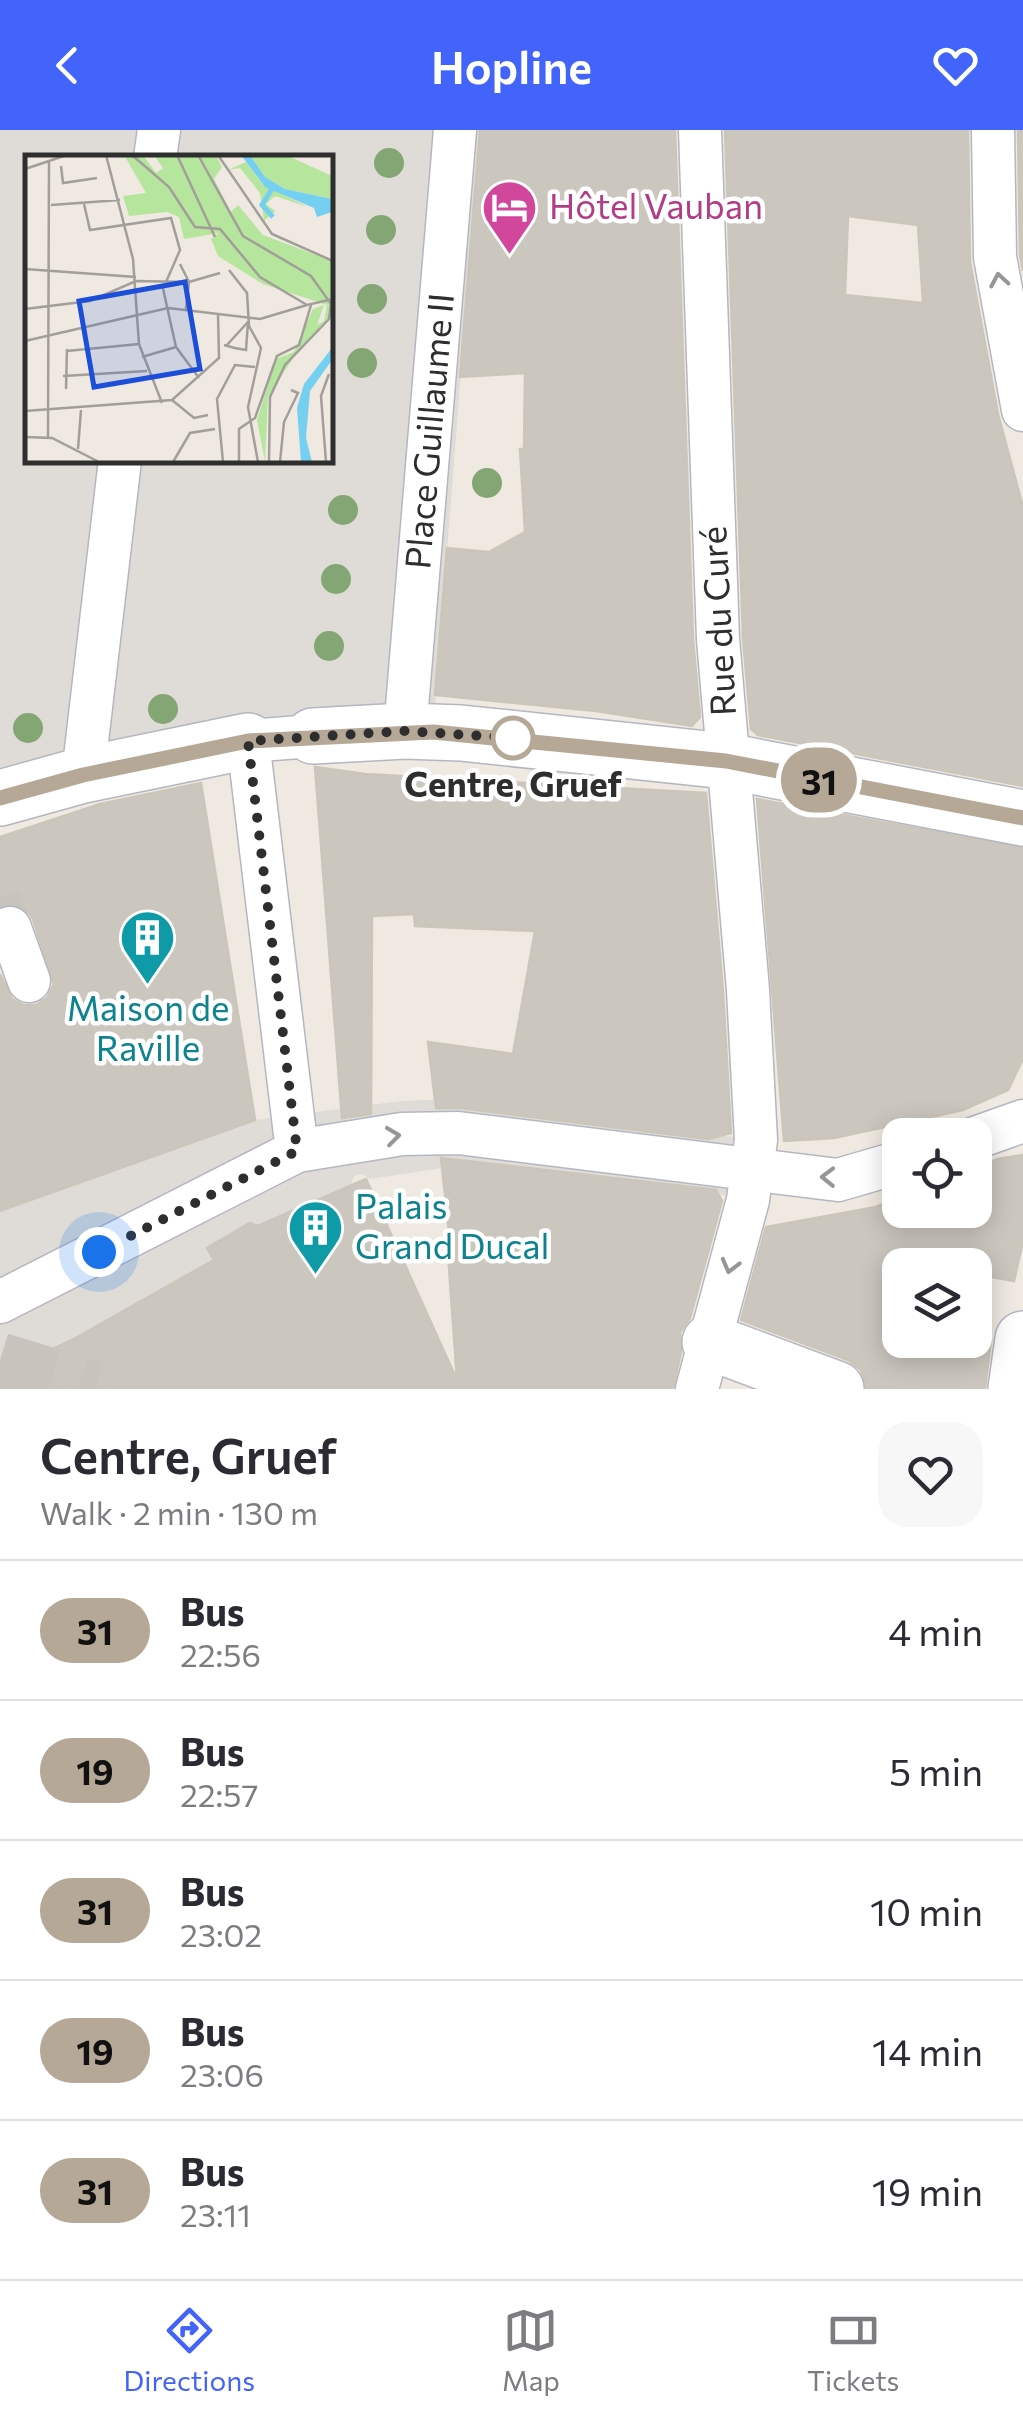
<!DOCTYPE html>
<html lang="en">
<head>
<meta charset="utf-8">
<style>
  body { margin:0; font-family:Commissioner,sans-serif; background:#f7f7f7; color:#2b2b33; height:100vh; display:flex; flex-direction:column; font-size:38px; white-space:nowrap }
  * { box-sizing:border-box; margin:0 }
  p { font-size:32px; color:#7c7c81 }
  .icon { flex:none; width:55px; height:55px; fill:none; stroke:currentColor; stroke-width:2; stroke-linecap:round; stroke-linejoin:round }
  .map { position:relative; height:1259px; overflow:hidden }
  .panel { display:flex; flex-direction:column; background:#fff; flex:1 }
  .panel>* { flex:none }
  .badge { padding:0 20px; border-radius:32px; font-size:35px; line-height:65px }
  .controls { position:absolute; left:882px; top:988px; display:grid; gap:20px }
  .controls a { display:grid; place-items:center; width:110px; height:110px; border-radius:20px; background:#fff; box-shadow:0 5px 25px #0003; font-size:50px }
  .you { position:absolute; width:50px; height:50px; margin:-25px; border:8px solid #fff; border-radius:50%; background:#1a73e8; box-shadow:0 0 0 15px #1a73e833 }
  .map>.badge { position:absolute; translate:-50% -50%; box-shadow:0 0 0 5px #fff }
  .round { display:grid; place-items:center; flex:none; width:105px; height:105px; border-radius:30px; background:#f7f7f7 }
  .summary { display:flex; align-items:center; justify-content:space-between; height:170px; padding:0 40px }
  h1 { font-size:48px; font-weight:600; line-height:75px }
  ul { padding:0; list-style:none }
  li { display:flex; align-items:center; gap:30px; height:140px; padding:0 40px; border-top:2px solid #e1e1e2 }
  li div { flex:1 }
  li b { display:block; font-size:38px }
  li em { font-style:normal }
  li .badge { min-width:110px; font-weight:700; text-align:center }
  header { display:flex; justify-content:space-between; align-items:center; height:130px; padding:0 40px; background:#4264fb; color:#fff; font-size:45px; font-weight:600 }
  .tab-bar { display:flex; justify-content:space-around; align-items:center; height:140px; border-top:2px solid #e1e1e2; background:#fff; font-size:28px; color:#7c7c81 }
  .tab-bar a { display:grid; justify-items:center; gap:5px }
  .tab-bar .current { color:#4264fb }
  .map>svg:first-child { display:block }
</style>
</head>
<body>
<header><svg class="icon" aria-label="back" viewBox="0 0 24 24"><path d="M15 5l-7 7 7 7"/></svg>Hopline<svg class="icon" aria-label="heart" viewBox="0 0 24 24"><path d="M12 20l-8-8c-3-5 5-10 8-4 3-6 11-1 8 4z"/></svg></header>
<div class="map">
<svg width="1023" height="1259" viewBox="0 0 1023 1259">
  <rect width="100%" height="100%" fill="#efe9e1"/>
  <path fill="#dfdcd8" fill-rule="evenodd" d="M 0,0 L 480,0 L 433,601 L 0,668 ZM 28,28 L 330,28 L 330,330 L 28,330 Z
    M 451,969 L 756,1010 L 748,1070 L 645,1051 L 544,1040 L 442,1038 L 370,1049 L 363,1044 L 354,1046 L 351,1055 L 258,1096 L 250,1093 L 244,1096 L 243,1104 L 249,1111 L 76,1207 L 0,1244 L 0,1082 L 255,990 L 401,971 Z"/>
  <path fill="#cbc7bf" stroke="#cbc5ba" stroke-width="2.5" fill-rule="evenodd" d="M 480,0 L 675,0 L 693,510 L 700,587 L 692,596 L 596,581 L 435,565 L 447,418 L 489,422 L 525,402 L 520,319 L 524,319 L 525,243 L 460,247 Z
    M 725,0 L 968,0 L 970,132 L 998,284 L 1023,377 L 1023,656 L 758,605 L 751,599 L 743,508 ZM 848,86 L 918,95 L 923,173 L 845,165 Z
    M 1018,0 L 1023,0 L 1023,141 L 1020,125 Z
    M 315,637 L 365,644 L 706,663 L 723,862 L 731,1003 L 708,1009 L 461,978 L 436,978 L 428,912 L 513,924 L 535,801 L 415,796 L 414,784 L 372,786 L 371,984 L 342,988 Z
    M 201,653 L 255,990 L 0,1081 L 0,844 L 12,869 L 24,875 L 36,875 L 47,868 L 54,854 L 33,789 L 27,780 L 15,774 L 0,775 L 0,707 L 100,674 Z
    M 757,669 L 1023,718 L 1023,929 L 1008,960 L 963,980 L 834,1008 L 784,1011 Z
    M 1023,1025 L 1023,1111 L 1014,1151 L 975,1144 L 975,1135 L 921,1135 L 900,1131 L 900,1210 L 991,1210 L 985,1259 L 866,1259 L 861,1240 L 848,1230 L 741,1190 L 766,1097 L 876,1077 L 900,1067 L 900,1080 L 975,1080 L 975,1038 L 998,1029 Z
    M 441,1028 L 716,1060 L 722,1071 L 690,1188 L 680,1202 L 681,1222 L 673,1259 L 0,1259 L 0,1244 L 72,1210 L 214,1130 L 207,1118 L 250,1093 L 258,1096 L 366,1049 L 457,1250 L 447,1109 L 450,1111 Z"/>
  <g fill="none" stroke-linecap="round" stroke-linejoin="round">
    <path stroke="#c8c4bd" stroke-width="42" stroke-dasharray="42 21" stroke-linecap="butt" d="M 0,767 L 10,798"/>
    <path stroke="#c8c4bd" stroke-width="55" stroke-dasharray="55 28" stroke-linecap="butt" d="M 0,1230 L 95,1259"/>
    <defs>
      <path id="pedestrian" d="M 993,0 L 995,127 L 1023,280
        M 155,28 L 159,0
        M 405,601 L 455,0
        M 83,645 L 120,330
        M 10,798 L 29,851
        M 975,1008 L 1023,991
        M 297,1021 L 248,611 L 313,606
        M 0,1172 L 297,1021 L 402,1004 L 458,1003 L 838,1050 L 900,1032
        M 697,1259 L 748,1070 L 756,1010 L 748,860 L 718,509 L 700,0"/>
      <path id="minor" d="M 313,606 L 405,601 L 461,603 L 726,631 L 1023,688
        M 0,668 L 83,645 L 248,611
        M 710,1212 L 836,1259
        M 1016,1259 L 1023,1209"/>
    </defs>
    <use href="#pedestrian" stroke="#b4b7c1" stroke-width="45"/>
    <use href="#minor" stroke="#b4b7c1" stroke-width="58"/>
    <use href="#pedestrian" stroke="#fff" stroke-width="42"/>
    <use href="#minor" stroke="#fff" stroke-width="55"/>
  </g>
  <g fill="#84a574">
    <circle cx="389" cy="33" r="15"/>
    <circle cx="381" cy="100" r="15"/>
    <circle cx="372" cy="169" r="15"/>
    <circle cx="362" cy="233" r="15"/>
    <circle cx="487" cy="353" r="15"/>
    <circle cx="343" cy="380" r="15"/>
    <circle cx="336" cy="449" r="15"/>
    <circle cx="329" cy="516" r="15"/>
    <circle cx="163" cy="579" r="15"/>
    <circle cx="28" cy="598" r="15"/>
  </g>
  <defs><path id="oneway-chevron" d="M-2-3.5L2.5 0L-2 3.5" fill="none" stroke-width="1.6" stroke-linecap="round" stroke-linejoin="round" transform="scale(2.5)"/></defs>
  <g stroke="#969696">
    <use href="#oneway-chevron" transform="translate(999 150) rotate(-100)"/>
    <use href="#oneway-chevron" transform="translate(393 1006) rotate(-7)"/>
    <use href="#oneway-chevron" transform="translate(828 1047) rotate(-179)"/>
    <use href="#oneway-chevron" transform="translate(730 1136) rotate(105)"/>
  </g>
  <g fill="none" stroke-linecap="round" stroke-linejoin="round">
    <defs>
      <path id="line" d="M 0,668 L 83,645 L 248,611 L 433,602 L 726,631 L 1023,688"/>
    </defs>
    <use href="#line" stroke="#fff" stroke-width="22"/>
    <use href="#line" stroke="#b6a897" stroke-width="15"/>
    <path stroke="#2e2e2e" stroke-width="10" stroke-dasharray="0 18" d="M 99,1122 L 297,1021 L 248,611 L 405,601 L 513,608"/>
  </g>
  <defs>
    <symbol id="hotel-pin" viewBox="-11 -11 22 30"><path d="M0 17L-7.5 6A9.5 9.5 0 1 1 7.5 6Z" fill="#d1479c" stroke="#fff"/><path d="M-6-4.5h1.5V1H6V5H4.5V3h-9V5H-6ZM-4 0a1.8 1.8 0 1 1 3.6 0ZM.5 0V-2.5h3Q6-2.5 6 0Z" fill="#fff"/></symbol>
    <symbol id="building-pin" viewBox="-11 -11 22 30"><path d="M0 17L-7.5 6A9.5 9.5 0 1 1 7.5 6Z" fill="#0f9aa8" stroke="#fff"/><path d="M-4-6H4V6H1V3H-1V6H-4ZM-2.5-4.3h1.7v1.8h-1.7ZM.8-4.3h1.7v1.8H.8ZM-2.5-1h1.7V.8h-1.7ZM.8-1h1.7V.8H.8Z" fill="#fff"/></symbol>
  </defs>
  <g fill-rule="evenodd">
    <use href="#hotel-pin" x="478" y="46" width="63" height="86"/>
    <use href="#building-pin" x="116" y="776" width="63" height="86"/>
    <use href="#building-pin" x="284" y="1066" width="63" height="86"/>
  </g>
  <circle fill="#fff" stroke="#b6a897" stroke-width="5" cx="513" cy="608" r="20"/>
  <g text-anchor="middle" stroke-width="9" stroke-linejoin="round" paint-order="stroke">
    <g font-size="35" fill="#b23c85" stroke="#fff" text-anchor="start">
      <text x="549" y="89">Hôtel Vauban</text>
    </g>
    <g font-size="35" fill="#2e2e2e" stroke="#fff">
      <text transform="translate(430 301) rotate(-85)" y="12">Place Guillaume II</text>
      <text transform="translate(719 491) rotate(-93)" y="12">Rue du Curé</text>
    </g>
    <g font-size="35" font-weight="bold" fill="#2e2e2e" stroke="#fff">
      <text x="513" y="667">Centre, Gruef</text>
    </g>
    <g font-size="35" fill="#0d838f" stroke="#fff">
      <text x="148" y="891">Maison de<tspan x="148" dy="40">Raville</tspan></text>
      <text x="355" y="1089" text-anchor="start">Palais<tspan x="355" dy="40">Grand Ducal</tspan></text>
    </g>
  </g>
  <g transform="translate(25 25)">
    <rect width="308" height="308" fill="#efe9e1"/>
    <path d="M 99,0 L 118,0 L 131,18 L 138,13 L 129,0 L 191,0 L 197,12 L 189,24 L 206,57 L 213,50 L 238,80 L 307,106 L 307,166 L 303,163 L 270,200 L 243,242 L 240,307 L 232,265 L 251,204 L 269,197 L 288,154 L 299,150 L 292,170 L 299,166 L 302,150 L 238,129 L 193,101 L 186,84 L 194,78 L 159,84 L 154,62 L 142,57 L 104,61 L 98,41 L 121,38 ZM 225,0 L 261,0 L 307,21 L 307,44 L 260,34 L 240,22 ZM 221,7 L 238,30 L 283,52 L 250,41 L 241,49 L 250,56 L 239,66 L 235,38 L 215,13 L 203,15 Z" fill="#b6e59e"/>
    <path d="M 216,0 L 225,0 L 240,22 L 260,34 L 307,44 L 307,57 L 292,62 L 289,53 L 240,32 ZM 307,193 L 307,205 L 285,236 L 281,283 L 287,307 L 276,307 L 272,253 L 279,229 Z" fill="#75cff0"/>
    <path fill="none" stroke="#75cff0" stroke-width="5" d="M 248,32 L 237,50 L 248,62"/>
    <path fill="none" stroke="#a29e99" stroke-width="2.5" d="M 81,0 L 108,104 L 114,189 L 137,248M 107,0 L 144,32 L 170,72 L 195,74 L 235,122 L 282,150 L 308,144M 152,0 L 190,82M 173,0 L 218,81 L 286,121 L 306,149 L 304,164 L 260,210 L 245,242 L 244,307M 193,0 L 247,79 L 308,106M 36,11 L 38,28 L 72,23M 0,14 L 42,0M 59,49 L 65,75 L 146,63 L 155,95 L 141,127M 26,50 L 95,45M 155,109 L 164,127 L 161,154M 0,114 L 111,122M 204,115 L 222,138 L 224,171 L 236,193 L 223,252 L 233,307M 137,129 L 151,192 L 174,223M 0,154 L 65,146 L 111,126 L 164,127 L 195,118M 0,186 L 143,153 L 235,164 L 282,150M 199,190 L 210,193 L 221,195 L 223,167 L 201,191M 42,196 L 114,189M 117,202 L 151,192M 38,221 L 122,216M 41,234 L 42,194M 147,245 L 169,263 L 183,260M 0,256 L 147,245 L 194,203 L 193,159M 0,282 L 27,283 L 74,307M 23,282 L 24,6M 53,294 L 56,255M 148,307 L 165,278 L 190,274M 198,307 L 192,244 L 210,210 L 230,212M 214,307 L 214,274 L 230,263 L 252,201 L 274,190 L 286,150M 255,307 L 259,267 L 273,238 L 266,235M 301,307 L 296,241 L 304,219"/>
    <path fill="#1d4ed8" fill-opacity="0.15" stroke="#1d4ed8" stroke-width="5" d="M 160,127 L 175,214 L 69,232 L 54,146 Z"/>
    <rect width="308" height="308" fill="none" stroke="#2e2e2e" stroke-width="5"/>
  </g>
</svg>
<div class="controls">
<a><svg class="icon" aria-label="locate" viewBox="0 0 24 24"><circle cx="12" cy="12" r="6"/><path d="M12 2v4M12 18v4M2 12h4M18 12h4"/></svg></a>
<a><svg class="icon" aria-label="layers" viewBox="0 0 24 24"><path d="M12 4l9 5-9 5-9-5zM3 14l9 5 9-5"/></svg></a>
</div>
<div class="you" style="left:99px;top:1122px"></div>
<b class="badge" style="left:819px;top:650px;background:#b6a897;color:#111">31</b>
</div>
<section class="panel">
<div class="summary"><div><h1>Centre, Gruef</h1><p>Walk · 2 min · 130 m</p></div><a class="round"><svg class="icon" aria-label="heart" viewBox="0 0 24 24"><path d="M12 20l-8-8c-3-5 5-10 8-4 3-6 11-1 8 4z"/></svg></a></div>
<ul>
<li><span class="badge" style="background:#b6a897;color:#111">31</span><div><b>Bus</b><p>22:56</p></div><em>4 min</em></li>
<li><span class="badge" style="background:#b6a897;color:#111">19</span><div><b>Bus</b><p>22:57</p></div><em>5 min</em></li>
<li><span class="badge" style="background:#b6a897;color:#111">31</span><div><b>Bus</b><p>23:02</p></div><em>10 min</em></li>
<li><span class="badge" style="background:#b6a897;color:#111">19</span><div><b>Bus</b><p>23:06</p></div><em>14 min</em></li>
<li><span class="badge" style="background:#b6a897;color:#111">31</span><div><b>Bus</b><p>23:11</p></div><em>19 min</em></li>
</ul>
</section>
<nav class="tab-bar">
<a class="current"><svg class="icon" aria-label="directions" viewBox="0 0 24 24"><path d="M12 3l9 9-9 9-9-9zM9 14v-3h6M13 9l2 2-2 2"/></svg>Directions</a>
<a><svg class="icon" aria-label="map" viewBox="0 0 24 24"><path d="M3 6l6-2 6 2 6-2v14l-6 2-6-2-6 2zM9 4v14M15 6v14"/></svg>Map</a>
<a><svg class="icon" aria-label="tickets" viewBox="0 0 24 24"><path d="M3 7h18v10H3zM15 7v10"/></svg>Tickets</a>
</nav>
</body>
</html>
